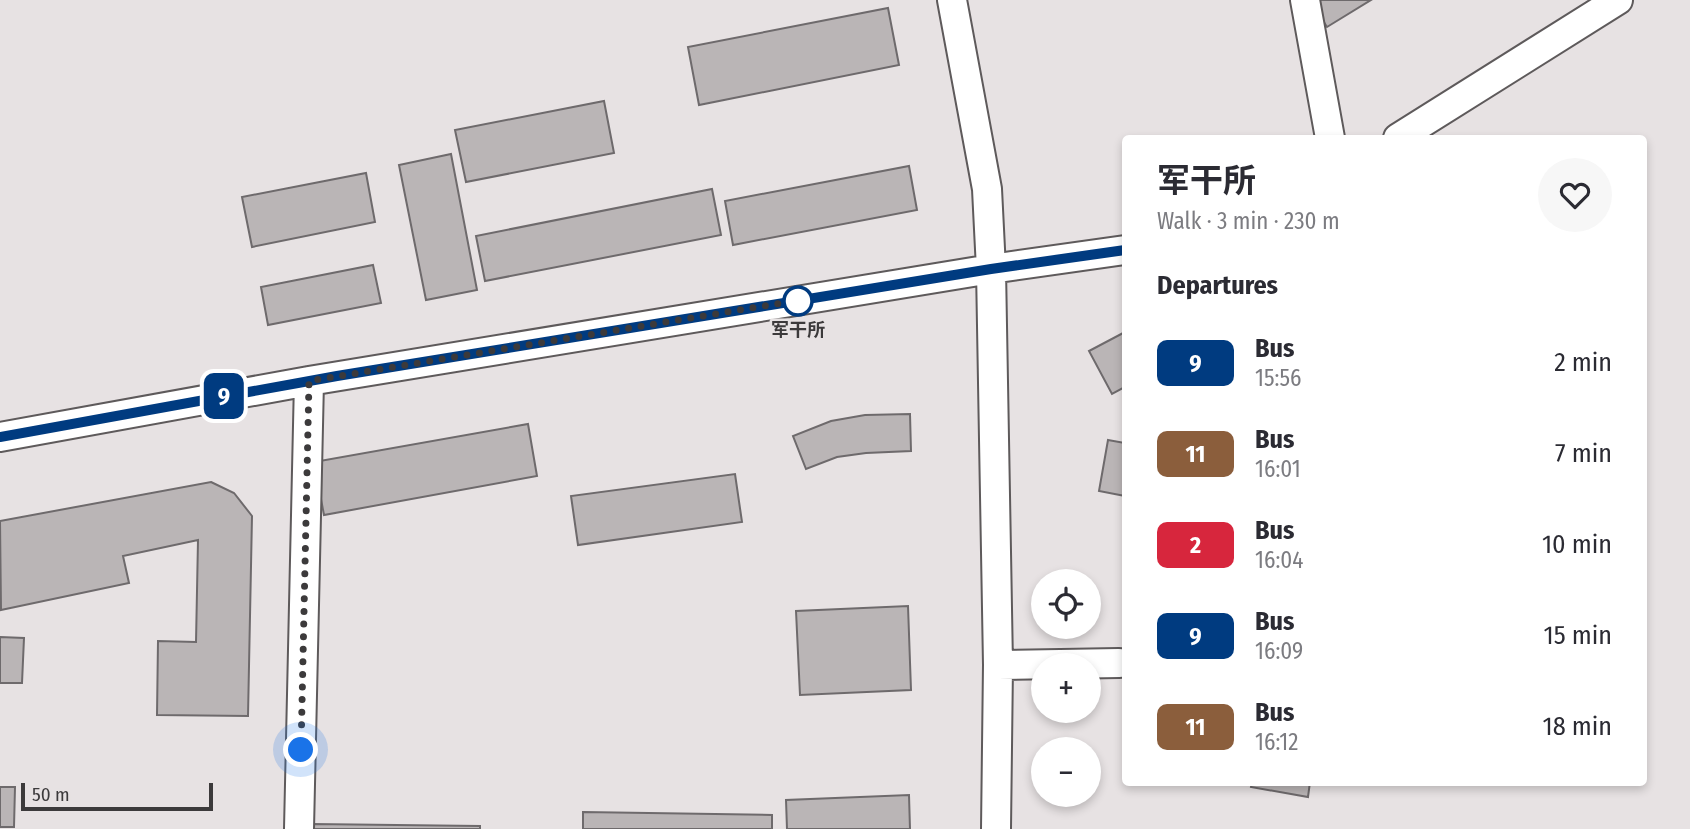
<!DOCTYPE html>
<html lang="en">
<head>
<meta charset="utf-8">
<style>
  body { margin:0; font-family:"Fira Sans Condensed","Noto Sans SC",sans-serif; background:#f7f7f7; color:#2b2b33; height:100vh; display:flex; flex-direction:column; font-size:26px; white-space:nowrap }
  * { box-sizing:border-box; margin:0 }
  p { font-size:23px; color:#7c7c81 }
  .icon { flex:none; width:38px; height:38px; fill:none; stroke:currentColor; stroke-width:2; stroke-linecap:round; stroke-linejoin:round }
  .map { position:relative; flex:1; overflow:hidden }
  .panel { position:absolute; left:1122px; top:135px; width:525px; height:651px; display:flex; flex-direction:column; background:#fff; border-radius:7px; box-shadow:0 4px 10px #0003 }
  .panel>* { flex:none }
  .badge { padding:0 14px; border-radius:10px; font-size:24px; line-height:46px }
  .buttons { position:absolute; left:1031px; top:569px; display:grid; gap:14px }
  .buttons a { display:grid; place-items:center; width:70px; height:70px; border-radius:50%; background:#fff; box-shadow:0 4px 10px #0003; font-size:35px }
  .scale { position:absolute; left:21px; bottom:18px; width:192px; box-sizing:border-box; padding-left:7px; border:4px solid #3c3a3b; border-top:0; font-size:19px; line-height:24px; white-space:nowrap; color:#3c3a3b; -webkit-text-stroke:5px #e7e2e3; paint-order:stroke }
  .you { position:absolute; width:35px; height:35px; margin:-18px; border:5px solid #fff; border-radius:50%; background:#1a73e8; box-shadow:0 0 0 10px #1a73e833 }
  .map>.badge { position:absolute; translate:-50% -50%; box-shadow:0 0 0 4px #fff }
  h2 { padding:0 35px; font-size:26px; line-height:63px }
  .round { display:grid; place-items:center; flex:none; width:74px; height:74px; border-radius:37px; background:#f7f7f7 }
  .overview { display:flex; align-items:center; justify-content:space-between; height:119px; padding:0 35px }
  h1 { font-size:33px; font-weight:700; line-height:52px }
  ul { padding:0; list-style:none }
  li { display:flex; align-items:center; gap:21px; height:91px; padding:0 35px }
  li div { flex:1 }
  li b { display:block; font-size:26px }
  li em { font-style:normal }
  li .badge { min-width:77px; font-weight:700; text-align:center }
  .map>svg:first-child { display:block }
</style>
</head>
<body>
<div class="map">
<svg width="1690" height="829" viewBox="0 0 1690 829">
  <rect width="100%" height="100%" fill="#e7e2e3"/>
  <path fill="#bab5b6" stroke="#6e6a6c" stroke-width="2" d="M 1310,0 L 1371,0 L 1327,27 Z
    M 888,8 L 899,65 L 699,105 L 688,47 Z
    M 604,101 L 614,153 L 466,182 L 455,130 Z
    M 451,154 L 477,290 L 426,300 L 399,165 Z
    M 909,166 L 917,210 L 733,245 L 725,201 Z
    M 366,173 L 375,222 L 252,247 L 242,197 Z
    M 712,189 L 721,235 L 485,281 L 476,236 Z
    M 373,265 L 381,303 L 268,325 L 261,287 Z
    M 1125,332 L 1125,387 L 1112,394 L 1089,351 Z
    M 910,414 L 911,451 L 866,453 L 837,457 L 806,469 L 793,436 L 831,421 L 865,415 Z
    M 528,424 L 537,476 L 324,515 L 314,462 Z
    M 1108,440 L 1125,443 L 1125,496 L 1099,491 Z
    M 735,474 L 742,522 L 578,545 L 571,496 Z
    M 211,482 L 234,493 L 252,516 L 248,716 L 157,715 L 158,641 L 196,642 L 198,540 L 123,556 L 129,583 L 1,610 L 0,521 Z
    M 908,606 L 911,690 L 800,695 L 796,611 Z
    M 0,637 L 24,638 L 22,683 L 0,683 Z
    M 1252,782 L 1310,782 L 1308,797 L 1251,787 Z
    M 0,787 L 15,787 L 14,827 L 0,827 Z
    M 909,795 L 910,829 L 787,829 L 786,800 Z
    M 583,812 L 772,815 L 772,829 L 583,829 Z
    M 312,824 L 480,826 L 480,829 L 312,829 Z"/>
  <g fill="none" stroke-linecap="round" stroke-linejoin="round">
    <defs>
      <path id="minor" d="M 952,0 L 987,189 L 991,269 L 998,665 L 996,829
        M 1305,0 L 1330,138
        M 1398,138 L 1618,0
        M 0,437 L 309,381 L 991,269 L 1125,250
        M 998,665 L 1119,663
        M 299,829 L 309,381"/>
    </defs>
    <use href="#minor" stroke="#5e5a5b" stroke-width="32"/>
    <use href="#minor" stroke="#fff" stroke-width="28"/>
  </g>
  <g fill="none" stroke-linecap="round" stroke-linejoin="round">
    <defs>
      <path id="line" d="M 0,437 L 337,376 L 991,269 L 1125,250"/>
    </defs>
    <use href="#line" stroke="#fff" stroke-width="16"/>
    <use href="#line" stroke="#003b80" stroke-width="10"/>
    <path stroke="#3c3a3b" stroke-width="7" stroke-dasharray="0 12.6" d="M 301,750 L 309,381 L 800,300 L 798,301"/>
  </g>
  <circle fill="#fff" stroke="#003b80" stroke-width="3.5" cx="798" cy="301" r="14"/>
  <g text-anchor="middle" stroke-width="5" stroke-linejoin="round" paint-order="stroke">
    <g font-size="18" font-weight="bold" fill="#3c3a3b" stroke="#e7e2e3">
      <text x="798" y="336">军干所</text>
    </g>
  </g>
</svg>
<div class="buttons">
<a><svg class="icon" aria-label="locate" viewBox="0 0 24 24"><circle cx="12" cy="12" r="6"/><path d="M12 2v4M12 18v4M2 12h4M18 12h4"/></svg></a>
<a>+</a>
<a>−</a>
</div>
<div class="scale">50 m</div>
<div class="you" style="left:301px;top:750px"></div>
<b class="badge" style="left:224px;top:396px;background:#003b80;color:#fff">9</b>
<section class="panel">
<div class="overview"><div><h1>军干所</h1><p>Walk · 3 min · 230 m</p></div><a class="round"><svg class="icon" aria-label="heart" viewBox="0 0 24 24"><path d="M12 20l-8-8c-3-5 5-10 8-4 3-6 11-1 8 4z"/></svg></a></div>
<h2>Departures</h2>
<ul>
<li><span class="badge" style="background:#003b80;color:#fff">9</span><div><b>Bus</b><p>15:56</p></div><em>2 min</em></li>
<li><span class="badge" style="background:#8b5e3c;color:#fff">11</span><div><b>Bus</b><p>16:01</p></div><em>7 min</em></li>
<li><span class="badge" style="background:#d7263d;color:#fff">2</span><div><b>Bus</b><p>16:04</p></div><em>10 min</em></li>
<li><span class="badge" style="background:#003b80;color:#fff">9</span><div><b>Bus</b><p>16:09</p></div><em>15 min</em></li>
<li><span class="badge" style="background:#8b5e3c;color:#fff">11</span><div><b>Bus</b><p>16:12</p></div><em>18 min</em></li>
</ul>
</section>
</div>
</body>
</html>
